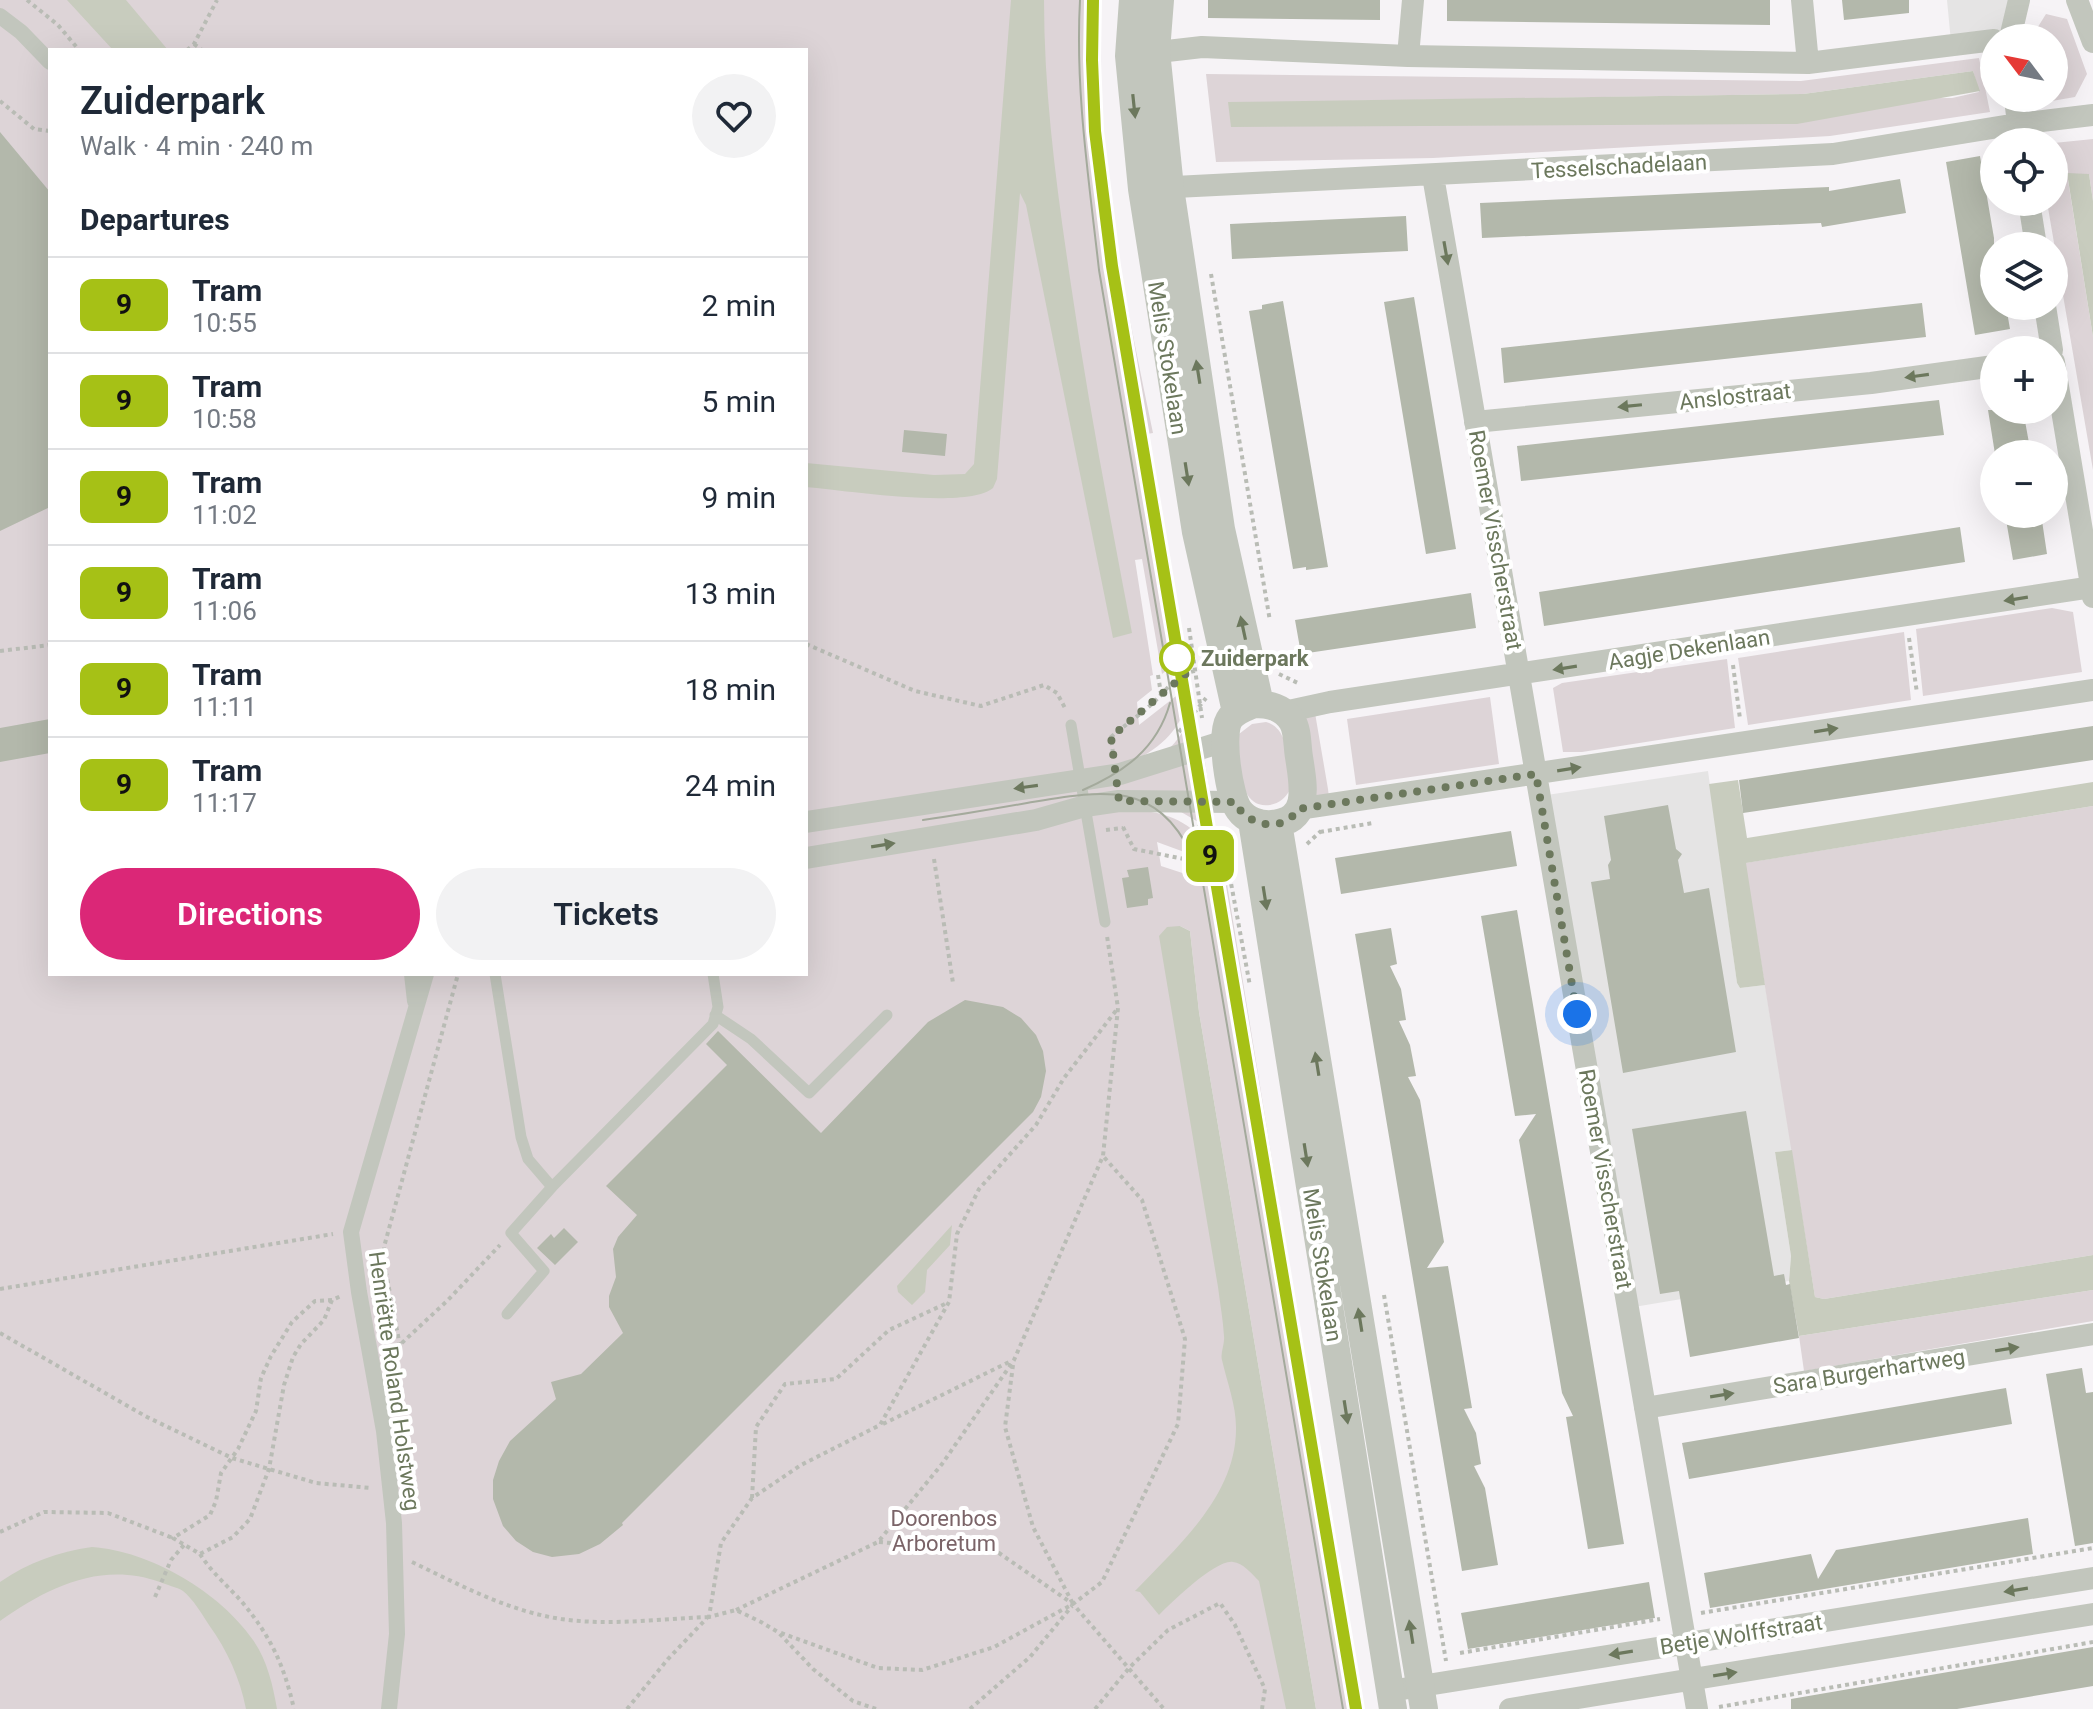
<!DOCTYPE html>
<html lang="en">
<head>
<meta charset="utf-8">
<style>
  body { margin:0; font-family:Roboto,sans-serif; background:#f2f2f3; color:#1f2937; height:100vh; display:flex; flex-direction:column; font-size:30px; white-space:nowrap }
  * { box-sizing:border-box; margin:0 }
  p { font-size:26px; color:#747a83 }
  .icon { flex:none; width:44px; height:44px; fill:none; stroke:currentColor; stroke-width:2; stroke-linecap:round; stroke-linejoin:round }
  .map { position:relative; flex:1; overflow:hidden }
  .sheet { position:absolute; left:48px; top:48px; width:760px; height:928px; display:flex; flex-direction:column; background:#fff; border-radius:0px; box-shadow:0 8px 32px #0002 }
  .sheet>* { flex:none }
  .badge { padding:0 16px; border-radius:12px; font-size:28px; line-height:52px }
  .needle { width:52px; rotate:302deg }
  .buttons { position:absolute; left:1980px; top:24px; display:grid; gap:16px }
  .buttons a { display:grid; place-items:center; width:88px; height:88px; border-radius:50%; background:#fff; box-shadow:0 8px 32px #0002; font-size:40px }
  .you { position:absolute; width:40px; height:40px; margin:-20px; border:6px solid #fff; border-radius:50%; background:#1a73e8; box-shadow:0 0 0 12px #1a73e833 }
  .map>.badge { position:absolute; translate:-50% -50%; box-shadow:0 0 0 4px #fff }
  h2 { padding:0 32px; font-size:30px; line-height:72px }
  .round { display:grid; place-items:center; flex:none; width:84px; height:84px; border-radius:42px; background:#f2f2f3 }
  .headline { display:flex; align-items:center; justify-content:space-between; height:136px; padding:0 32px }
  h1 { font-size:38px; font-weight:600; line-height:60px }
  .button { display:flex; gap:16px; margin-top:auto; padding:16px 32px }
  .button a { flex:1; height:92px; border-radius:48px; background:#db2777; color:#fff; font-size:32px; font-weight:600; line-height:92px; text-align:center }
  .button a+a { background:#f2f2f3; color:#1f2937 }
  ul { padding:0; list-style:none }
  li { display:flex; align-items:center; gap:24px; height:96px; padding:0 32px; border-top:2px solid #e0e1e3 }
  li div { flex:1 }
  li b { display:block; font-size:30px }
  li em { font-style:normal }
  li .badge { min-width:88px; font-weight:700; text-align:center }
  .map>svg:first-child { display:block }
</style>
</head>
<body>
<div class="map">
<svg width="2093" height="1709" viewBox="0 0 2093 1709">
  <rect width="100%" height="100%" fill="#f6f3f6"/>
  <path fill="#e5e4e4" d="M 1947,0 L 2015,0 L 2006,34 L 1951,42 Z
    M 1708,771 L 1737,983 L 1740,988 L 1765,985 L 1792,1150 L 1775,1152 L 1791,1256 L 1789,1281 L 1628,1308 L 1540,796 Z"/>
  <path fill="#ddd4d7" fill-rule="evenodd" d="M 0,0 L 1099,0 C 1093,147 1123,289 1153,433 L 1147,434 L 1183,658 L 1162,674 L 1142,559 L 1135,560 L 1153,675 L 1150,676 L 1152,690 L 1137,702 L 1139,725 L 1185,689 L 1192,688 C 1185,719 1171,740 1143,756 L 1204,755 L 1210,794 L 1151,812 C 1184,817 1204,836 1221,863 L 1217,864 L 1157,842 L 1161,866 L 1219,885 L 1227,884 L 1362,1709 L 1316,1709 L 1199,1012 L 1190,931 L 1180,926 L 1303,1709 L 0,1709 ZM 50,50 L 806,50 L 806,974 L 50,974 Z
    M 2046,14 L 2067,19 L 2087,74 L 2075,97 L 2052,101 L 2048,98 L 2054,98 L 2054,38 L 2036,38 L 2036,30 Z
    M 1979,58 L 1990,112 L 1830,136 L 1433,158 L 1216,162 L 1206,74 L 1801,81 ZM 1973,71 L 1979,92 L 1952,98 L 1228,103 L 1803,94 Z
    M 2093,139 L 2093,201 L 2089,174 L 2067,174 L 2093,337 L 2093,470 L 2047,202 L 2054,202 L 2054,143 Z
    M 2052,608 L 2073,612 L 2082,672 L 1923,696 L 1916,629 Z
    M 1904,632 L 1911,700 L 1748,725 L 1738,658 Z
    M 1727,659 L 1735,728 L 1582,752 L 1563,752 L 1553,688 L 1562,683 Z
    M 1490,697 L 1499,764 L 1356,785 L 1347,719 Z
    M 1315,713 L 1328,789 L 1329,798 L 1316,797 L 1304,716 Z
    M 1196,717 L 1200,735 L 1167,754 L 1166,751 C 1179,742 1184,725 1196,717 Z
    M 1266,722 C 1292,729 1287,768 1290,790 C 1285,798 1280,803 1270,805 C 1237,810 1237,756 1239,734 L 1252,724 Z
    M 2093,806 L 2093,1255 L 1824,1299 L 1815,1297 L 1745,863 Z
    M 1176,809 L 1213,812 L 1216,829 L 1212,830 Z
    M 2093,1290 L 2093,1321 L 1804,1371 L 1799,1336 Z"/>
  <path fill="#c8ccbe" d="M 67,0 L 126,0 L 168,50 L 113,50 Z
    M 1011,0 L 1044,0 C 1044,96 1057,190 1071,285 C 1088,402 1110,517 1132,633 L 1113,638 L 1026,205 L 1020,193 L 997,479 L 993,488 C 968,510 843,490 806,487 L 806,463 L 934,475 L 965,474 L 974,464 Z
    M 1973,71 L 1980,91 L 1797,124 L 1231,127 L 1228,102 L 1803,94 Z
    M 2067,173 L 2089,174 L 2093,201 L 2093,337 Z
    M 1738,780 L 1747,838 L 2093,782 L 2093,806 L 1746,863 L 1765,985 L 1740,988 L 1737,983 L 1709,784 Z
    M 1180,926 L 1190,931 L 1199,1012 L 1316,1709 L 1286,1709 L 1259,1581 C 1251,1573 1243,1563 1233,1562 C 1216,1559 1171,1603 1159,1615 L 1140,1592 L 1135,1591 C 1178,1546 1237,1495 1236,1427 C 1236,1405 1227,1382 1222,1360 C 1220,1353 1225,1344 1224,1336 C 1223,1320 1220,1303 1218,1287 L 1159,936 L 1167,927 Z
    M 1792,1150 L 1815,1297 L 1824,1299 L 2093,1255 L 2093,1290 L 1799,1336 L 1789,1281 L 1791,1256 L 1775,1152 Z
    M 952,1225 L 950,1245 L 927,1270 L 925,1292 L 912,1305 L 898,1292 L 897,1286 Z
    M 92,1547 C 150,1551 220,1592 253,1640 C 267,1660 273,1685 277,1709 L 246,1709 C 240,1678 227,1650 209,1625 C 202,1614 193,1599 183,1591 C 177,1587 166,1585 160,1582 C 101,1561 48,1587 0,1621 L 0,1582 C 29,1562 58,1552 92,1547 Z"/>
  <path fill="#b3b8ab" d="M 1208,0 L 1380,0 L 1380,20 L 1208,18 Z
    M 1447,0 L 1770,0 L 1770,25 L 1447,21 Z
    M 1842,0 L 1909,0 L 1909,13 L 1844,20 Z
    M 0,132 L 50,192 L 50,507 L 0,531 Z
    M 1980,156 L 1994,238 L 1994,306 L 2006,306 L 2010,329 L 1975,335 L 1946,162 Z
    M 1900,179 L 1906,213 L 1822,227 L 1821,223 L 1482,238 L 1480,203 L 1829,187 L 1829,191 Z
    M 1406,216 L 1408,251 L 1232,259 L 1230,224 Z
    M 1414,297 L 1456,549 L 1426,554 L 1384,302 Z
    M 1283,301 L 1328,567 L 1306,570 L 1306,567 L 1293,569 L 1249,311 L 1262,309 L 1262,305 Z
    M 1922,303 L 1926,337 L 1504,383 L 1501,348 Z
    M 1939,400 L 1944,435 L 1521,481 L 1517,446 Z
    M 1988,410 L 2023,410 L 2031,454 L 1995,454 Z
    M 904,430 L 947,434 L 945,456 L 902,452 Z
    M 2005,514 L 2041,514 L 2047,554 L 2013,560 Z
    M 1960,527 L 1965,562 L 1544,626 L 1539,592 Z
    M 1471,593 L 1476,628 L 1301,654 L 1295,620 Z
    M 50,719 L 50,753 L 0,762 L 0,728 Z
    M 2093,726 L 2093,760 L 1743,813 L 1739,780 Z
    M 1668,805 L 1676,849 L 1682,854 L 1678,860 L 1684,893 L 1709,888 L 1736,1052 L 1623,1073 L 1591,882 L 1610,879 L 1608,865 L 1611,860 L 1604,816 Z
    M 1511,831 L 1517,866 L 1341,894 L 1335,858 Z
    M 1148,867 L 1153,898 L 1148,899 L 1148,905 L 1127,908 L 1122,878 L 1129,877 L 1127,870 Z
    M 1517,910 L 1624,1544 L 1588,1549 L 1566,1417 L 1573,1416 L 1562,1393 L 1519,1140 L 1536,1114 L 1515,1116 L 1481,916 Z
    M 1391,928 L 1397,964 L 1390,966 L 1401,989 L 1406,1020 L 1399,1021 L 1410,1045 L 1416,1076 L 1408,1077 L 1420,1100 L 1444,1242 L 1427,1268 L 1448,1266 L 1472,1408 L 1464,1409 L 1476,1433 L 1481,1464 L 1474,1466 L 1485,1488 L 1498,1565 L 1462,1571 L 1355,934 Z
    M 965,1000 L 1003,1007 L 1021,1018 L 1036,1035 L 1043,1051 L 1046,1071 L 1041,1097 L 1033,1112 L 622,1523 L 623,1525 L 600,1544 L 579,1554 L 552,1557 L 533,1552 L 516,1541 L 503,1526 L 493,1499 L 493,1480 L 499,1461 L 510,1441 L 556,1399 L 551,1382 L 581,1374 L 623,1333 L 609,1307 L 609,1296 L 616,1277 L 613,1249 L 618,1237 L 637,1215 L 606,1186 L 727,1065 L 706,1044 L 718,1031 L 821,1133 L 928,1022 Z
    M 1746,1111 L 1774,1276 L 1784,1274 L 1786,1285 L 1790,1284 L 1799,1338 L 1690,1357 L 1679,1291 L 1660,1294 L 1632,1129 Z
    M 564,1228 L 578,1242 L 555,1265 L 537,1248 L 551,1234 L 554,1238 Z
    M 2082,1368 L 2086,1393 L 2093,1392 L 2093,1543 L 2075,1546 L 2046,1374 Z
    M 2006,1388 L 2012,1424 L 1689,1479 L 1682,1443 Z
    M 2028,1518 L 2033,1554 L 1710,1608 L 1704,1573 L 1811,1554 L 1818,1579 L 1836,1550 Z
    M 1649,1582 L 1655,1618 L 1468,1649 L 1461,1613 Z
    M 2093,1647 L 2093,1686 L 1957,1709 L 1791,1709 L 1791,1699 Z"/>
  <g fill="none" stroke-linecap="round" stroke-linejoin="round">
    <path stroke="#b9bcb5" stroke-width="4" stroke-dasharray="4 4" stroke-linecap="butt" d="M 27,0 L 58,25 L 79,50
      M 194,44 L 202,50
      M 187,50 L 194,44 L 217,0
      M 0,101 L 34,129 L 50,131
      M 1211,274 L 1270,621
      M 1189,628 L 1202,718
      M 1909,638 L 1917,693
      M 806,644 L 915,691 L 981,706 L 1044,685 L 1057,693 L 1065,708
      M 0,651 L 50,645
      M 1186,656 L 1188,672
      M 1733,665 L 1740,719
      M 1279,674 L 1300,684
      M 1158,675 L 1161,694
      M 1179,732 L 1206,698
      M 1113,753 L 1111,737 C 1125,725 1140,715 1153,703 C 1166,691 1176,674 1195,671
      M 1197,826 L 1231,846
      M 1123,827 L 1134,849 L 1194,861 L 1230,872
      M 1221,829 L 1250,986
      M 1106,830 L 1123,828
      M 1320,832 L 1373,823
      M 1307,844 L 1321,831
      M 934,859 L 953,983
      M 0,1289 L 333,1234
      M 1384,1295 L 1446,1661
      M 332,1300 L 315,1301 L 292,1322 L 271,1356 L 261,1378 L 256,1411 L 238,1449 L 221,1473 L 216,1501 L 210,1515 L 173,1538 L 200,1554 L 233,1537 L 250,1519 L 269,1469 L 284,1385 L 293,1357 L 301,1344 L 324,1320 L 332,1300 L 341,1296
      M 0,1333 L 147,1417 L 232,1458 L 316,1483 L 371,1488
      M 400,1346 L 384,1262 L 384,1247 L 458,974
      M 390,1354 L 448,1300 L 500,1245
      M 1013,1365 L 1005,1427 L 1033,1527 L 1072,1602
      M 883,1424 L 1011,1361
      M 752,1498 L 756,1427 L 785,1384 L 836,1379 L 889,1330 L 947,1303
      M 0,1532 L 44,1512 L 108,1513 L 173,1538
      M 879,1542 L 999,1553 L 1073,1604 L 1164,1709
      M 200,1554 C 211,1572 228,1586 242,1602 C 271,1637 284,1665 294,1709
      M 412,1562 C 460,1585 508,1611 561,1619 C 609,1626 660,1619 708,1617
      M 155,1597 L 171,1560 L 184,1545
      M 736,1610 L 878,1542 L 942,1464 L 1014,1360 L 1103,1156 L 1118,1008 L 1107,936
      M 1701,1613 L 2093,1548
      M 781,1633 L 878,1668 L 922,1670 L 994,1647 L 1073,1604 L 1102,1582 L 1178,1424 L 1185,1339 L 1142,1200 L 1103,1156
      M 1460,1653 L 1660,1619
      M 1719,1707 L 2093,1642
      M 627,1709 L 668,1659 L 707,1618
      M 876,1709 L 853,1701 L 813,1669 L 778,1632 L 761,1622 L 736,1610 L 709,1617 L 721,1543 L 752,1498 L 801,1465 L 880,1425 L 949,1302 L 957,1234 L 979,1189 L 1036,1125 L 1064,1078 L 1118,1008
      M 970,1709 L 1030,1657 L 1072,1606
      M 1095,1709 L 1130,1667 L 1168,1630 L 1220,1603 L 1235,1625 L 1265,1689 L 1262,1709"/>
    <path stroke="#c2c6bd" stroke-width="11" d="M 1071,725 L 1105,922
      M 495,974 L 521,1137 L 528,1159 L 552,1187
      M 715,1015 L 751,1039 L 809,1093 L 887,1015
      M 507,1314 L 544,1271 L 511,1233 L 552,1187 L 713,1024 L 718,1007 L 713,974"/>
    <path stroke="#c2c6bd" stroke-width="16" d="M 0,16 L 21,32 L 50,62
      M 412,974 L 415,1001
      M 389,1709 L 397,1634 L 394,1523 L 384,1431 L 359,1292 L 351,1232 L 426,974"/>
    <path stroke="#c2c6bd" stroke-width="22" d="M 1802,0 L 1808,63
      M 2077,0 L 2093,42
      M 2010,38 L 2019,0
      M 1141,54 L 1202,47 L 1408,56 L 1808,63 L 1994,40
      M 1408,56 L 1413,0
      M 2015,98 L 2020,142
      M 1433,176 L 1697,1709
      M 1155,188 L 1833,154 L 2017,124 L 2093,115
      M 2029,202 L 2036,246
      M 2045,306 L 2052,350
      M 2054,362 L 2093,597
      M 1475,422 L 1871,383 L 1994,366
      M 1284,712 L 1330,702 L 2093,587
      M 1298,809 L 2093,690
      M 806,822 L 1120,774 L 1225,741
      M 806,858 L 1036,820 L 1085,806 L 1119,801 L 1235,802
      M 1645,1408 L 2093,1334
      M 1390,1691 L 2093,1578
      M 1510,1709 L 2093,1614"/>
    <path stroke="#c2c6bd" stroke-width="28" d="M 1133,0 L 1129,56 L 1142,189 L 1196,532 L 1236,712
      M 1160,0 L 1156,51 L 1170,188 L 1221,529 L 1260,704
      M 1254,704 C 1269,704 1283,707 1292,721 C 1298,730 1297,746 1299,757 C 1303,784 1312,821 1272,824 C 1260,825 1246,820 1239,810 C 1229,796 1220,736 1229,720 C 1234,711 1245,708 1254,704 Z
      M 1252,821 L 1393,1709
      M 1278,823 L 1424,1709"/>
    <path stroke="#a4aa9c" stroke-width="2" d="M 1080,0 C 1075,90 1089,180 1099,270 L 1343,1709
      M 1093,0 C 1091,93 1101,174 1112,266 L 1356,1709
      M 1083,790 C 1124,772 1157,749 1170,703
      M 923,820 C 958,815 993,809 1027,803 C 1099,791 1155,778 1192,855"/>
  </g>
  <defs><path id="oneway-solid" d="M-6-.8H1V-3.2L6.5 0L1 3.2V.8H-6Z" transform="scale(2)"/></defs>
  <g fill="#6c785d">
    <use href="#oneway-solid" transform="translate(1134 106) rotate(84)"/>
    <use href="#oneway-solid" transform="translate(1446 253) rotate(80)"/>
    <use href="#oneway-solid" transform="translate(1198 372) rotate(-99)"/>
    <use href="#oneway-solid" transform="translate(1917 376) rotate(172)"/>
    <use href="#oneway-solid" transform="translate(1630 406) rotate(174)"/>
    <use href="#oneway-solid" transform="translate(1187 474) rotate(81)"/>
    <use href="#oneway-solid" transform="translate(2016 599) rotate(171)"/>
    <use href="#oneway-solid" transform="translate(1243 628) rotate(-102)"/>
    <use href="#oneway-solid" transform="translate(1565 668) rotate(171)"/>
    <use href="#oneway-solid" transform="translate(1826 730) rotate(-9)"/>
    <use href="#oneway-solid" transform="translate(1569 769) rotate(-9)"/>
    <use href="#oneway-solid" transform="translate(1026 787) rotate(172)"/>
    <use href="#oneway-solid" transform="translate(883 845) rotate(-9)"/>
    <use href="#oneway-solid" transform="translate(1265 898) rotate(81)"/>
    <use href="#oneway-solid" transform="translate(1317 1064) rotate(-99)"/>
    <use href="#oneway-solid" transform="translate(1306 1155) rotate(81)"/>
    <use href="#oneway-solid" transform="translate(1360 1320) rotate(-99)"/>
    <use href="#oneway-solid" transform="translate(2007 1349) rotate(-9)"/>
    <use href="#oneway-solid" transform="translate(1722 1395) rotate(-9)"/>
    <use href="#oneway-solid" transform="translate(1346 1412) rotate(81)"/>
    <use href="#oneway-solid" transform="translate(2016 1590) rotate(171)"/>
    <use href="#oneway-solid" transform="translate(1411 1632) rotate(-99)"/>
    <use href="#oneway-solid" transform="translate(1621 1653) rotate(171)"/>
    <use href="#oneway-solid" transform="translate(1725 1674) rotate(-9)"/>
  </g>
  <g fill="none" stroke-linecap="round" stroke-linejoin="round">
    <defs>
      <path id="line" d="M 1093,0 L 1092,60 L 1095,131 L 1112,266 L 1356,1709"/>
    </defs>
    <use href="#line" stroke="#fff" stroke-width="18"/>
    <use href="#line" stroke="#a6c116" stroke-width="12"/>
    <path stroke="#6c785d" stroke-width="8" stroke-dasharray="0 14.4" d="M 1177,658 L 1186,656 L 1188,672 L 1111,737 L 1119,801 L 1235,802 C 1246,826 1284,834 1298,809 L 1536,774 L 1577,1014"/>
  </g>
  <circle fill="#fff" stroke="#a6c116" stroke-width="4" cx="1177" cy="658" r="16"/>
  <g text-anchor="middle" stroke-width="8" stroke-linejoin="round" paint-order="stroke">
    <g font-size="22" fill="#6c785d" stroke="#fff">
      <text transform="translate(1619 166) rotate(-3)" y="8">Tesselschadelaan</text>
      <text transform="translate(1168 358) rotate(81)" y="8">Melis Stokelaan</text>
      <text transform="translate(1735 396) rotate(-6)" y="8">Anslostraat</text>
      <text transform="translate(1496 540) rotate(80)" y="8">Roemer Visscherstraat</text>
      <text transform="translate(1689 649) rotate(-9)" y="8">Aagje Dekenlaan</text>
      <text transform="translate(1606 1179) rotate(80)" y="8">Roemer Visscherstraat</text>
      <text transform="translate(1323 1265) rotate(81)" y="8">Melis Stokelaan</text>
      <text transform="translate(1869 1371) rotate(-9)" y="8">Sara Burgerhartweg</text>
      <text transform="translate(395 1381) rotate(82)" y="8">Henriëtte Roland Holstweg</text>
      <text transform="translate(1741 1634) rotate(-9)" y="8">Betje Wolffstraat</text>
    </g>
    <g font-size="22" font-weight="bold" fill="#6c785d" stroke="#fff" text-anchor="start">
      <text x="1201" y="666">Zuiderpark</text>
    </g>
    <g font-size="22" fill="#7b6468" stroke="#fff">
      <text x="944" y="1526">Doorenbos<tspan x="944" dy="25">Arboretum</tspan></text>
    </g>
  </g>
</svg>
<div class="buttons">
<a><svg class="needle" viewBox="-14 -14 28 28"><path d="M0-13l5 13h-10z" fill="#e53935"/><path d="M0 13l5-13h-10z" fill="#747a83"/></svg></a>
<a><svg class="icon" aria-label="locate" viewBox="0 0 24 24"><circle cx="12" cy="12" r="6"/><path d="M12 2v4M12 18v4M2 12h4M18 12h4"/></svg></a>
<a><svg class="icon" aria-label="layers" viewBox="0 0 24 24"><path d="M12 4l9 5-9 5-9-5zM3 14l9 5 9-5"/></svg></a>
<a>+</a>
<a>−</a>
</div>
<div class="you" style="left:1577px;top:1014px"></div>
<b class="badge" style="left:1210px;top:856px;background:#a6c116;color:#111">9</b>
<section class="sheet">
<div class="headline"><div><h1>Zuiderpark</h1><p>Walk · 4 min · 240 m</p></div><a class="round"><svg class="icon" aria-label="heart" viewBox="0 0 24 24"><path d="M12 20l-8-8c-3-5 5-10 8-4 3-6 11-1 8 4z"/></svg></a></div>
<h2>Departures</h2>
<ul>
<li><span class="badge" style="background:#a6c116;color:#111">9</span><div><b>Tram</b><p>10:55</p></div><em>2 min</em></li>
<li><span class="badge" style="background:#a6c116;color:#111">9</span><div><b>Tram</b><p>10:58</p></div><em>5 min</em></li>
<li><span class="badge" style="background:#a6c116;color:#111">9</span><div><b>Tram</b><p>11:02</p></div><em>9 min</em></li>
<li><span class="badge" style="background:#a6c116;color:#111">9</span><div><b>Tram</b><p>11:06</p></div><em>13 min</em></li>
<li><span class="badge" style="background:#a6c116;color:#111">9</span><div><b>Tram</b><p>11:11</p></div><em>18 min</em></li>
<li><span class="badge" style="background:#a6c116;color:#111">9</span><div><b>Tram</b><p>11:17</p></div><em>24 min</em></li>
</ul>
<div class="button"><a>Directions</a><a>Tickets</a></div>
</section>
</div>
</body>
</html>
